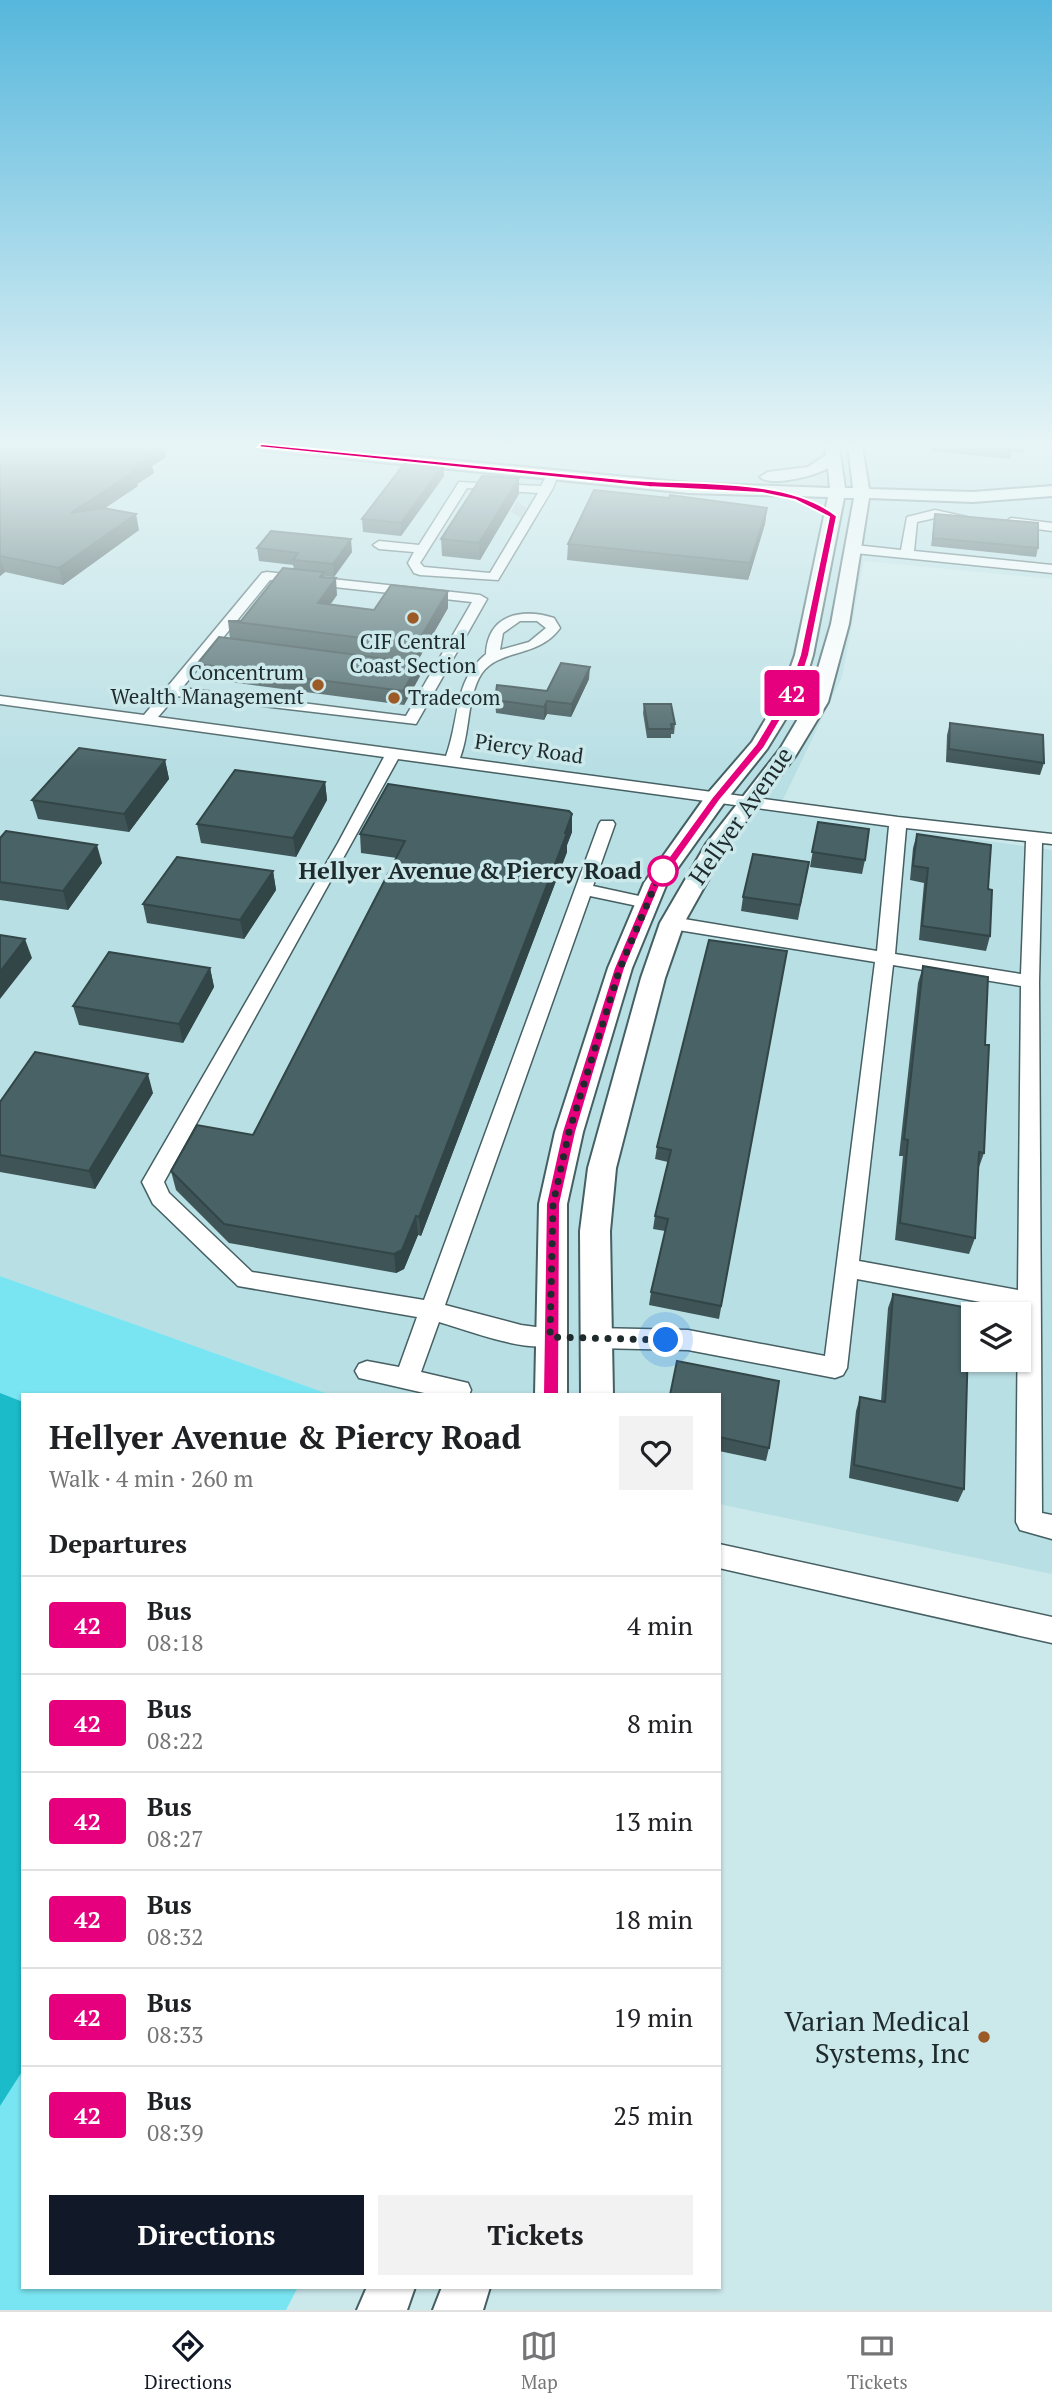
<!DOCTYPE html>
<html lang="en">
<head>
<meta charset="utf-8">
<style>
  body { margin:0; font-family:"PT Serif",serif; background:#f2f2f2; color:#202124; height:100vh; display:flex; flex-direction:column; font-size:26px; white-space:nowrap }
  * { box-sizing:border-box; margin:0 }
  p { font-size:23px; color:#757577 }
  .icon { flex:none; width:38px; height:38px; fill:none; stroke:currentColor; stroke-width:2; stroke-linecap:round; stroke-linejoin:round }
  .map { position:relative; flex:1; overflow:hidden }
  .drawer { position:absolute; left:21px; top:1393px; width:700px; height:896px; display:flex; flex-direction:column; background:#fff; border-radius:0px; box-shadow:0 2px 5px #0004 }
  .drawer>* { flex:none }
  .badge { padding:0 14px; border-radius:5px; font-size:24px; line-height:46px }
  .tools { position:absolute; left:961px; top:1302px; display:grid; gap:14px }
  .tools a { display:grid; place-items:center; width:70px; height:70px; border-radius:0px; background:#fff; box-shadow:0 2px 5px #0004; font-size:35px }
  .you { position:absolute; width:35px; height:35px; margin:-18px; border:5px solid #fff; border-radius:50%; background:#1a73e8; box-shadow:0 0 0 10px #1a73e833 }
  .map>.badge { position:absolute; translate:-50% -50%; box-shadow:0 0 0 4px #fff }
  h2 { padding:0 28px; font-size:26px; line-height:63px }
  .round { display:grid; place-items:center; flex:none; width:74px; height:74px; border-radius:0px; background:#f2f2f2 }
  .headline { display:flex; align-items:center; justify-content:space-between; height:119px; padding:0 28px }
  h1 { font-size:33px; font-weight:700; line-height:52px }
  .action { display:flex; gap:14px; margin-top:auto; padding:14px 28px }
  .action a { flex:1; height:80px; border-radius:0px; background:#111827; color:#fff; font-size:28px; font-weight:700; line-height:80px; text-align:center }
  .action a+a { background:#f2f2f2; color:#202124 }
  ul { padding:0; list-style:none }
  li { display:flex; align-items:center; gap:21px; height:98px; padding:0 28px; border-top:2px solid #e0e0e0 }
  li div { flex:1 }
  li b { display:block; font-size:26px }
  li em { font-style:normal }
  li .badge { min-width:77px; font-weight:700; text-align:center }
  .tabs { display:flex; justify-content:space-around; align-items:center; height:98px; border-top:2px solid #e0e0e0; background:#fff; font-size:19px; color:#757577 }
  .tabs a { display:grid; justify-items:center; gap:4px }
  .tabs .selected { color:#111827 }
  .map>svg:first-child { display:block }
</style>
</head>
<body>
<div class="map">
<svg width="1052" height="2310" viewBox="0 0 1052 2310">
  <rect width="100%" height="100%" fill="#cbe8eb"/>
  <path fill="#b8dfe4" fill-rule="evenodd" d="M 0,446 L 236,446 L 359,462 L 372,446 L 1052,446 L 1052,579 L 864,561 L 842,677 L 777,812 L 1052,850 L 1052,1574 L 719,1504 L 719,1395 L 331,1395 L 0,1276 ZM 973,1314 L 1018,1314 L 1018,1360 L 973,1360 Z"/>
  <path fill="#7ae5f2" d="M 0,1276 L 331,1395 L 23,1395 L 23,2287 L 298,2287 L 286,2310 L 0,2310 Z"/>
  <path fill="#1bbbca" d="M 0,1425 L 23,1429 L 23,2070 L 0,2106 Z"/>
  <g fill="none" stroke-linecap="round" stroke-linejoin="round">
    <path fill="#1bbbca" fill-rule="evenodd" d="M 0,1393 L 23,1402 L 23,1443 L 0,1434 Z"/>
    <path stroke="#a8c2c5" stroke-width="12" stroke-dasharray="12 6" stroke-linecap="butt" d="M 516,515 L 522,505"/>
    <defs>
      <path id="minor" d="M 346,446 L 358,446 L 348,457 L 340,457 L 338,455 Z
        M 548,473 L 558,475 L 553,488 L 498,580 L 420,575 L 414,573 L 408,563 L 414,552 L 379,549 L 373,545 L 379,541 L 419,545 L 459,482 L 541,486 ZM 467,488 L 538,493 L 490,573 L 424,567 L 420,563 Z
        M 935,510 L 967,517 L 961,521 L 935,518 L 917,522 L 914,551 L 1052,565 L 1052,573 L 855,553 L 849,549 L 855,545 L 901,550 L 907,517 Z
        M 1011,518 L 1052,523 L 1052,531 L 1007,525 L 1005,522 Z
        M 267,572 L 480,595 L 487,599 L 416,724 L 176,696 L 158,717 L 446,756 C 460,719 453,681 486,654 C 488,614 522,608 554,618 L 560,628 C 537,660 495,647 479,678 C 467,702 470,732 460,758 L 898,817 L 1052,834 L 1052,844 L 1042,843 L 1039,982 L 1042,1513 L 1052,1515 L 1052,1539 L 1020,1530 L 1016,1522 L 1018,1309 L 857,1279 L 847,1368 L 843,1375 L 835,1378 L 688,1350 L 594,1348 L 586,1345 L 582,1338 L 586,1331 L 594,1328 L 688,1330 L 825,1356 L 875,962 L 672,929 L 663,923 L 672,917 L 877,951 L 889,826 L 398,759 L 164,1182 L 169,1193 L 252,1272 L 424,1300 L 599,824 L 601,821 L 613,821 L 615,824 L 593,886 L 653,899 L 656,903 L 647,908 L 590,896 L 445,1305 L 521,1325 L 558,1330 L 562,1337 L 558,1344 C 527,1354 470,1331 439,1322 L 421,1372 L 468,1383 L 471,1390 L 469,1395 L 433,1395 L 359,1378 L 355,1371 L 359,1364 L 367,1361 L 399,1367 L 417,1317 L 238,1286 L 153,1204 L 142,1182 L 338,843 L 384,757 L 0,704 L 0,696 L 144,715 L 262,573 ZM 270,580 L 472,602 L 406,716 L 182,688 ZM 520,621 L 537,621 L 546,628 L 529,642 L 500,650 L 503,633 ZM 906,828 L 1026,841 L 1021,974 L 895,954 ZM 893,965 L 1021,986 L 1018,1290 L 859,1261 Z
        M 719,1544 L 1052,1617 L 1052,1643 L 719,1568 Z"/>
      <path id="major" d="M 254,446 L 305,446 L 689,483 L 830,488 L 828,468 C 815,476 771,487 760,477 L 768,472 L 808,467 L 826,455 L 825,446 L 839,446 L 845,488 L 853,488 L 848,446 L 862,446 L 869,489 L 973,492 L 1052,486 L 1052,496 L 973,502 L 869,498 L 849,624 L 828,702 L 796,755 L 727,846 L 684,923 L 665,978 L 616,1168 L 610,1231 L 613,1395 L 581,1395 L 580,1231 L 588,1168 L 641,978 L 660,923 L 706,844 L 780,749 L 808,702 L 831,624 L 854,498 L 844,498 L 813,655 L 802,692 L 767,749 L 724,803 L 667,883 L 632,968 L 583,1132 L 567,1204 L 567,1395 L 535,1395 L 539,1204 L 555,1132 L 608,968 L 644,883 L 708,793 L 752,742 L 782,692 L 795,655 L 828,497 L 689,493 L 261,450 Z
        M 367,2287 L 415,2287 L 407,2310 L 357,2310 Z
        M 442,2287 L 490,2287 L 483,2310 L 433,2310 Z"/>
    </defs>
    <use href="#minor" stroke="#455f62" stroke-width="3"/>
    <use href="#major" stroke="#455f62" stroke-width="4"/>
    <use href="#minor" fill="#fff" fill-rule="evenodd"/>
    <use href="#major" fill="#fff" fill-rule="evenodd"/>
  </g>
  <path fill="#3e5457" d="M 0,446 L 53,448 L 57,446 L 164,446 L 166,457 L 152,466 L 154,473 L 137,484 L 138,486 L 105,508 L 139,530 L 63,585 L 5,572 L 0,576 Z
    M 932,446 L 1026,446 L 1024,453 L 1012,452 L 1010,459 L 931,451 Z
    M 444,464 L 444,476 L 401,536 L 363,532 L 362,519 Z
    M 519,494 L 480,560 L 442,556 L 441,539 Z
    M 767,508 L 765,524 L 748,580 L 567,560 L 568,544 Z
    M 935,514 L 1038,548 L 1036,557 L 931,546 Z
    M 257,548 L 352,552 L 334,577 L 324,576 L 337,595 L 330,605 L 374,610 L 448,608 L 417,662 L 230,639 L 228,621 L 241,621 L 294,569 L 293,565 L 259,561 Z
    M 197,664 L 420,676 L 404,705 L 200,678 Z
    M 589,679 L 571,717 L 547,714 L 544,720 L 496,713 L 495,700 L 547,691 Z
    M 644,704 L 675,724 L 674,734 L 671,734 L 671,738 L 647,738 L 643,713 Z
    M 950,723 L 1044,763 L 1040,775 L 946,762 L 947,735 Z
    M 165,760 L 169,779 L 129,832 L 38,819 L 32,800 Z
    M 325,782 L 327,800 L 296,857 L 201,843 L 197,824 Z
    M 572,814 L 572,832 L 567,845 L 567,852 L 421,1236 L 418,1235 L 404,1269 L 396,1273 L 229,1243 L 176,1190 L 171,1171 L 253,1135 L 397,858 L 361,853 L 360,834 Z
    M 818,822 L 865,860 L 862,874 L 810,867 Z
    M 917,834 L 988,889 L 990,936 L 986,951 L 919,940 L 924,883 L 910,880 L 913,848 Z
    M 0,838 L 102,863 L 68,910 L 0,900 Z
    M 809,862 L 798,920 L 741,911 L 743,897 Z
    M 273,871 L 276,890 L 244,939 L 147,923 L 143,904 Z
    M 787,951 L 719,1319 L 649,1305 L 651,1292 L 665,1231 L 653,1229 L 655,1216 L 668,1162 L 655,1159 L 657,1147 Z
    M 923,966 L 985,1045 L 984,1153 L 978,1170 L 975,1238 L 969,1254 L 895,1240 L 903,1156 L 899,1156 L 918,983 Z
    M 210,968 L 214,987 L 183,1043 L 79,1025 L 73,1006 Z
    M 153,1093 L 95,1189 L 0,1172 L 0,1102 Z
    M 893,1294 L 964,1489 L 958,1502 L 849,1478 L 856,1411 L 860,1397 L 881,1401 L 888,1308 Z
    M 719,1395 L 769,1448 L 766,1461 L 719,1451 Z"/>
  <path fill="#324547" d="M 157,446 L 164,446 L 166,457 L 152,466 L 154,473 L 137,484 L 138,486 L 74,529 L 71,513 L 132,470 L 142,456 Z
    M 444,464 L 444,476 L 401,536 L 401,523 Z
    M 519,478 L 519,494 L 480,560 L 479,543 Z
    M 767,508 L 765,524 L 748,580 L 750,563 Z
    M 136,514 L 139,530 L 63,585 L 59,568 Z
    M 351,539 L 352,552 L 334,577 L 333,564 Z
    M 0,556 L 5,572 L 0,576 Z
    M 336,578 L 337,595 L 319,620 L 318,603 Z
    M 448,591 L 448,608 L 417,662 L 416,645 Z
    M 419,663 L 420,676 L 404,705 L 403,691 Z
    M 590,667 L 589,679 L 571,717 L 572,704 Z
    M 547,701 L 547,714 L 544,720 L 544,707 Z
    M 165,760 L 169,779 L 129,832 L 124,814 Z
    M 325,782 L 327,800 L 296,857 L 293,838 Z
    M 572,814 L 572,832 L 567,845 L 567,852 L 421,1236 L 419,1217 Z
    M 97,845 L 102,863 L 68,910 L 63,891 Z
    M 273,871 L 276,890 L 244,939 L 240,920 Z
    M 25,939 L 32,958 L 0,999 L 0,972 Z
    M 210,968 L 214,987 L 183,1043 L 179,1024 Z
    M 148,1074 L 153,1093 L 95,1189 L 89,1171 Z
    M 416,1216 L 418,1235 L 404,1269 L 396,1273 L 394,1254 Z"/>
  <path fill="#486265" stroke="#324547" stroke-width="2" d="M 0,446 L 38,446 L 53,448 L 57,446 L 157,446 L 142,456 L 151,457 L 132,470 L 135,471 L 71,513 L 103,508 L 136,514 L 59,568 L 0,556 Z
    M 407,460 L 444,464 L 401,523 L 362,519 Z
    M 482,476 L 519,478 L 479,543 L 441,539 Z
    M 594,490 L 669,498 L 670,495 L 767,508 L 750,563 L 568,544 Z
    M 935,514 L 1038,523 L 1038,548 L 933,538 Z
    M 271,531 L 351,539 L 333,564 L 293,560 L 298,553 L 257,548 Z
    M 283,568 L 324,572 L 320,577 L 336,578 L 318,603 L 374,610 L 391,585 L 448,591 L 416,645 L 228,621 L 241,621 Z
    M 219,637 L 419,663 L 403,691 L 197,664 Z
    M 561,663 L 590,667 L 572,704 L 547,701 L 544,707 L 495,700 L 497,685 L 547,691 Z
    M 644,704 L 671,704 L 675,724 L 671,724 L 672,729 L 648,729 Z
    M 950,723 L 1043,735 L 1044,763 L 949,749 Z
    M 79,748 L 165,760 L 124,814 L 32,800 Z
    M 235,770 L 325,782 L 293,838 L 197,824 Z
    M 388,784 L 569,811 L 572,814 L 565,833 L 567,833 L 419,1217 L 416,1216 L 402,1250 L 394,1254 L 224,1224 L 171,1171 L 197,1125 L 253,1135 L 405,841 L 360,834 Z
    M 818,822 L 869,829 L 865,860 L 812,852 Z
    M 6,831 L 97,845 L 63,891 L 0,882 L 0,838 Z
    M 917,834 L 991,845 L 988,889 L 992,890 L 990,936 L 922,926 L 928,868 L 913,866 Z
    M 753,854 L 809,862 L 800,905 L 743,897 Z
    M 177,857 L 273,871 L 240,920 L 143,904 Z
    M 0,935 L 25,939 L 0,972 Z
    M 709,940 L 787,951 L 721,1306 L 651,1292 L 668,1219 L 655,1216 L 671,1150 L 657,1147 Z
    M 109,952 L 210,968 L 179,1024 L 73,1006 Z
    M 923,966 L 988,977 L 985,1045 L 989,1045 L 984,1153 L 979,1152 L 975,1238 L 900,1223 L 908,1140 L 904,1139 Z
    M 35,1052 L 148,1074 L 89,1171 L 0,1155 L 0,1102 Z
    M 893,1294 L 969,1308 L 964,1489 L 854,1465 L 860,1397 L 885,1402 Z
    M 677,1361 L 779,1381 L 769,1448 L 719,1437 L 719,1395 L 670,1395 Z"/>
  <linearGradient id="sky" x2="0" y2="1"><stop stop-color="#56b7dc"/><stop offset="0.58" stop-color="#e8f5f6"/><stop offset="1" stop-color="#e8f5f6" stop-opacity="0"/></linearGradient>
  <rect width="1052" height="769" fill="url(#sky)"/>
  <path fill="#e6007e" stroke="#fff" stroke-width="2" d="M 261,444 C 381,456 501,467 621,479 C 685,486 785,475 837,516 L 809,655 L 797,692 L 764,748 L 720,800 L 661,883 L 625,968 L 576,1132 L 560,1204 L 559,1395 L 551,1401 L 543,1395 L 546,1204 L 562,1132 L 614,968 L 650,883 L 713,796 L 756,744 L 787,692 L 800,655 L 829,517 L 795,500 L 762,493 L 649,487 L 258,447 Z"/>
  <g fill="none" stroke-linecap="round" stroke-linejoin="round">
    <path stroke="#1e2a2b" stroke-width="7" stroke-dasharray="0 12.6" d="M 663,871 L 666,866 L 656,883 L 620,968 L 569,1132 L 553,1204 L 550,1337 L 666,1340"/>
  </g>
  <g fill="#9c5a27" stroke="#cbe8eb" stroke-width="2.5">
    <circle cx="413" cy="618" r="7"/>
    <circle cx="318" cy="685" r="7"/>
    <circle cx="394" cy="698" r="7"/>
    <circle cx="984" cy="2037" r="7"/>
  </g>
  <circle fill="#fff" stroke="#e6007e" stroke-width="3.5" cx="663" cy="871" r="14"/>
  <g text-anchor="middle" stroke-width="7" stroke-linejoin="round" paint-order="stroke">
    <g font-size="21" fill="#1e2a2b" stroke="#cbe8eb">
      <text x="413" y="649">CIF Central<tspan x="413" dy="24">Coast Section</tspan></text>
      <text x="304" y="680" text-anchor="end">Concentrum<tspan x="304" dy="24">Wealth Management</tspan></text>
      <text x="408" y="705" text-anchor="start">Tradecom</text>
    </g>
    <g font-size="21" fill="#1e2a2b" stroke="#cbe8eb">
      <text transform="translate(529 749) rotate(8)" y="7">Piercy Road</text>
    </g>
    <g font-size="24" fill="#1e2a2b" stroke="#cbe8eb">
      <text transform="translate(741 816) rotate(-55)" y="8">Hellyer Avenue</text>
    </g>
    <g font-size="24" font-weight="bold" fill="#1e2a2b" stroke="#cbe8eb" text-anchor="end">
      <text x="642" y="879">Hellyer Avenue &amp; Piercy Road</text>
    </g>
    <g font-size="28" fill="#1e2a2b" stroke="#cbe8eb" text-anchor="end">
      <text x="970" y="2031">Varian Medical<tspan x="970" dy="32">Systems, Inc</tspan></text>
    </g>
  </g>
</svg>
<div class="tools">
<a><svg class="icon" aria-label="layers" viewBox="0 0 24 24"><path d="M12 4l9 5-9 5-9-5zM3 14l9 5 9-5"/></svg></a>
</div>
<div class="you" style="left:666px;top:1340px"></div>
<b class="badge" style="left:792px;top:693px;background:#e6007e;color:#fff">42</b>
<section class="drawer">
<div class="headline"><div><h1>Hellyer Avenue &amp; Piercy Road</h1><p>Walk · 4 min · 260 m</p></div><a class="round"><svg class="icon" aria-label="heart" viewBox="0 0 24 24"><path d="M12 20l-8-8c-3-5 5-10 8-4 3-6 11-1 8 4z"/></svg></a></div>
<h2>Departures</h2>
<ul>
<li><span class="badge" style="background:#e6007e;color:#fff">42</span><div><b>Bus</b><p>08:18</p></div><em>4 min</em></li>
<li><span class="badge" style="background:#e6007e;color:#fff">42</span><div><b>Bus</b><p>08:22</p></div><em>8 min</em></li>
<li><span class="badge" style="background:#e6007e;color:#fff">42</span><div><b>Bus</b><p>08:27</p></div><em>13 min</em></li>
<li><span class="badge" style="background:#e6007e;color:#fff">42</span><div><b>Bus</b><p>08:32</p></div><em>18 min</em></li>
<li><span class="badge" style="background:#e6007e;color:#fff">42</span><div><b>Bus</b><p>08:33</p></div><em>19 min</em></li>
<li><span class="badge" style="background:#e6007e;color:#fff">42</span><div><b>Bus</b><p>08:39</p></div><em>25 min</em></li>
</ul>
<div class="action"><a>Directions</a><a>Tickets</a></div>
</section>
</div>
<nav class="tabs">
<a class="selected"><svg class="icon" aria-label="directions" viewBox="0 0 24 24"><path d="M12 3l9 9-9 9-9-9zM9 14v-3h6M13 9l2 2-2 2"/></svg>Directions</a>
<a><svg class="icon" aria-label="map" viewBox="0 0 24 24"><path d="M3 6l6-2 6 2 6-2v14l-6 2-6-2-6 2zM9 4v14M15 6v14"/></svg>Map</a>
<a><svg class="icon" aria-label="tickets" viewBox="0 0 24 24"><path d="M3 7h18v10H3zM15 7v10"/></svg>Tickets</a>
</nav>
</body>
</html>
